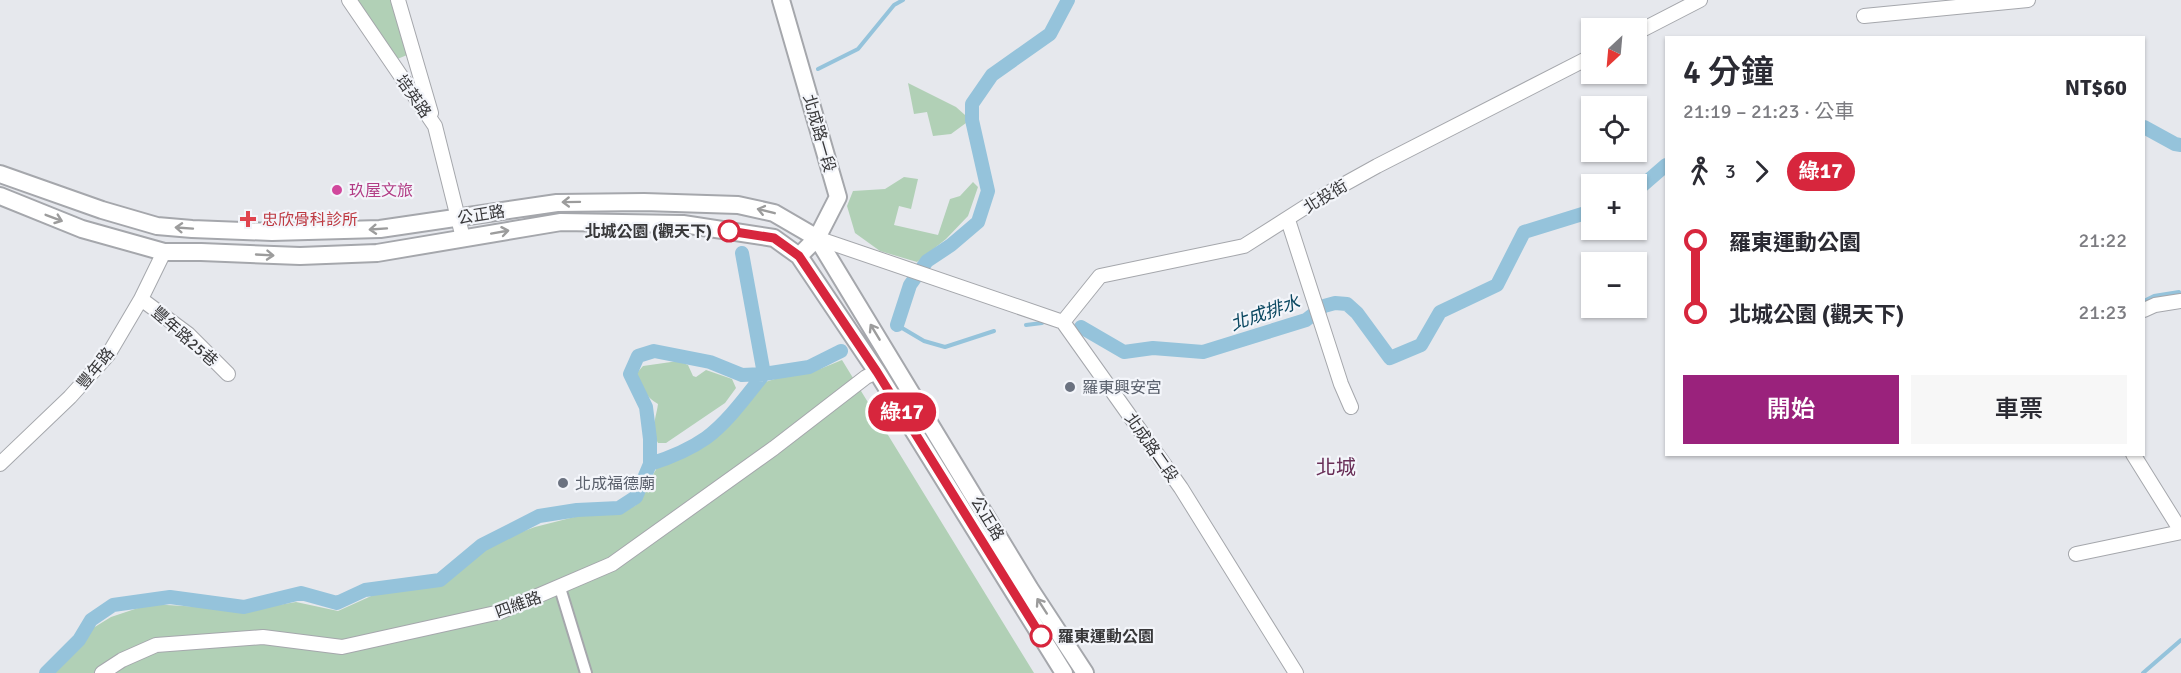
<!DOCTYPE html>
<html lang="zh-TW">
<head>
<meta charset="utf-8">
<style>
  body { margin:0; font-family:Signika,"Noto Sans TC",sans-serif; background:#f7f7f7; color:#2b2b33; height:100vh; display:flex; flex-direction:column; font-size:22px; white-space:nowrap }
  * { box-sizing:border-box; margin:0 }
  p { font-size:20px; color:#7c7c81 }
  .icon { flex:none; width:33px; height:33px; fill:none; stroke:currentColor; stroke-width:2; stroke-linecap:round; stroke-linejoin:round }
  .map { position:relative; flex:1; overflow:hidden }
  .side { position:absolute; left:1665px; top:36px; width:480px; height:420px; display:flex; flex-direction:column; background:#fff; border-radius:0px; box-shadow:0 2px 4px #0004 }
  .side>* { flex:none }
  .badge { padding:0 12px; border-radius:20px; font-size:21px; line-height:39px }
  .needle { width:39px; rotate:206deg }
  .buttons { position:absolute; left:1581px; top:18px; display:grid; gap:12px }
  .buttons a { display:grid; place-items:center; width:66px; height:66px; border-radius:0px; background:#fff; box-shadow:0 2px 4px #0004; font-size:30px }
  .map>.badge { position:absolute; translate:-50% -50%; box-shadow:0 0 0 3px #fff }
  .legs { display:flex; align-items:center; gap:9px; height:66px; padding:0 18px; font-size:20px }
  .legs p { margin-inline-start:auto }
  .head { display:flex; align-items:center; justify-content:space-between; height:102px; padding:0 18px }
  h1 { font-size:33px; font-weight:600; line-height:45px }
  .action { display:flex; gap:12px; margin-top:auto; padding:12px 18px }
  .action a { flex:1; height:69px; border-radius:0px; background:#9a227c; color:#fff; font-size:24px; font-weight:600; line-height:69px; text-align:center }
  .action a+a { background:#f7f7f7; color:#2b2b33 }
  ul { padding:0 18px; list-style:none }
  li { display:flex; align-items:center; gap:21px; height:72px; font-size:22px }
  li i { display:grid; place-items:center; width:9px; height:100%; margin:0 8px; background:currentColor }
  li i::after { content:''; width:15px; height:15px; margin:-8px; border:4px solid; border-radius:50%; background:#fff }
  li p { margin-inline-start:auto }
  li:first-child i { background:linear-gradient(#0000 50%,currentColor 0) }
  li:last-child i { background:linear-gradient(currentColor 50%,#0000 0) }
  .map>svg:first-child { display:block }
</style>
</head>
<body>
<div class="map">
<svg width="2181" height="673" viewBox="0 0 2181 673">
  <rect width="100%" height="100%" fill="#e6e8ed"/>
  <path fill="#b1d0b6" d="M 349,0 L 398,0 L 412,53 L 390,62 Z
    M 908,83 L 956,107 L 965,115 L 966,123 L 951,134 L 933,136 L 927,112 L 914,114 Z
    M 904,177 L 918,179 L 911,209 L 899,206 L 894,225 L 938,235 L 950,199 L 960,196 L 973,182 L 978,187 L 968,216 L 946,239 L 917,262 L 880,251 L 855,233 L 847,206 L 853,191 L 885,189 Z
    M 842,360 L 1034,673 L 45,673 L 72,641 L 111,617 L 150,604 L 250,610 L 296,602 L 338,611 L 389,588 L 446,575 L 493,542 L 535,527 L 594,512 L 635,506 L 658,466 L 724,423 L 756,385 L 807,369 L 820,369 Z
    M 678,361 L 688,365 L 693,376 L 696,377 L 706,370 L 732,379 L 736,388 L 725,403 L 666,443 L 658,443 C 650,429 656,419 658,404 C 646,397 640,387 636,374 L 643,366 Z"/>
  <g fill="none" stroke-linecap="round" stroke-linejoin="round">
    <path stroke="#95c3db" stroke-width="4" d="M 818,69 L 858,49 L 894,5 L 903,0
      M 2144,301 L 2154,296 L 2179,292
      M 897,325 L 924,341 L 945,347 L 994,331
      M 1026,325 L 1042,323
      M 2143,673 L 2181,640"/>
    <path stroke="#95c3db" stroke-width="14" d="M 2144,127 L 2175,144 L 2181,145
      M 1636,191 L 1666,165
      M 897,325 L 910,285 L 927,261 L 951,245 L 978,222 L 988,191 L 972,120 L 972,104 L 992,75 L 1050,34 L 1068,0
      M 1081,327 L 1124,352 L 1153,348 L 1203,352 L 1306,320 L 1324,306 L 1335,303 L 1347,304 L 1357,313 L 1390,358 L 1421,345 L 1440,312 L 1497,285 L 1524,232 L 1592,211
      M 650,464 C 669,458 689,450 706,438 C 728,422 747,395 764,374 L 742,253
      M 46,673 L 79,640 L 91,620 L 113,605 L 170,597 L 244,607 L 301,593 L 337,603 L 365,590 L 440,580 L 482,545 L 539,516 L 577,510 L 619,508 L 636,497 L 650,464 L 650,439 L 646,407 L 630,374 L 638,356 L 654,351 L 710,362 L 742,375 L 764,374 L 809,367 L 841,351"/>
    <defs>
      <path id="pedestrian" d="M 560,588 L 586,673"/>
      <path id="minor" d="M 349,0 L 435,126 L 463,238
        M 398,0 L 431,113
        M 1864,16 L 2028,0
        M 1636,33 L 1700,0
        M 1288,220 L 1341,384 L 1351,407
        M 817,238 L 1063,322 L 1181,488 L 1296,673
        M 141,299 L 188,334 L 228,374
        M 2144,310 L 2155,305 L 2181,301
        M 1063,322 L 1100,276 L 1244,246 L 1321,197 L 1377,166 L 1592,56
        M 2133,454 L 2181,531
        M 0,464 L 70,397 L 108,355 L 141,299 L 164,252
        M 2076,554 L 2181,532
        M 102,673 L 122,660 L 156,645 L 263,637 L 342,647 L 500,612 L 612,564 L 774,448 L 866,377 L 877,372"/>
      <path id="tertiary" d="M 781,0 L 838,197 L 817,238 L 799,256
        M 0,174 L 102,210 L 157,226 L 192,229 L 272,232 L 380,229 L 557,203 L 644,202 L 738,205 L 774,213 L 817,238 L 1030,589 L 1085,673
        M 0,196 L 82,229 L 164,252 L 201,252 L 300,256 L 377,253 L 561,222 L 683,224 L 774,238 L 799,256 L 877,372 L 1064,673"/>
    </defs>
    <use href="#pedestrian" stroke="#a5a7ac" stroke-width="14"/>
    <use href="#minor" stroke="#a5a7ac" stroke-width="16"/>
    <use href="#tertiary" stroke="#a5a7ac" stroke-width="20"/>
    <use href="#pedestrian" stroke="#fff" stroke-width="10"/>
    <use href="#minor" stroke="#fff" stroke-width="14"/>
    <use href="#tertiary" stroke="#fff" stroke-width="16"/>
  </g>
  <defs><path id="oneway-shaft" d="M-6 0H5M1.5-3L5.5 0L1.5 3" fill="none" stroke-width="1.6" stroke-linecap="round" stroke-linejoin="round" transform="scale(1.5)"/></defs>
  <g stroke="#9c9c9c">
    <use href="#oneway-shaft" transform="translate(571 202) rotate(179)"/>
    <use href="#oneway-shaft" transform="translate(766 211) rotate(-166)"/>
    <use href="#oneway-shaft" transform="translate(54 218) rotate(21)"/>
    <use href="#oneway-shaft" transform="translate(184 228) rotate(-176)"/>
    <use href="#oneway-shaft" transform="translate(378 229) rotate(176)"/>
    <use href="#oneway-shaft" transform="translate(500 232) rotate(-10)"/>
    <use href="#oneway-shaft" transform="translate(265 255) rotate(3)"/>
    <use href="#oneway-shaft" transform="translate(875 332) rotate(-121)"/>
    <use href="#oneway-shaft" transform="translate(1042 606) rotate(-123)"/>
  </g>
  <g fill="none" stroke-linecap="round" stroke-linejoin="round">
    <defs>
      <path id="line-1" d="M 729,231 L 774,238 L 799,256 L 877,372 L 1041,636"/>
    </defs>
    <use href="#line-1" stroke="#fff" stroke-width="14"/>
    <use href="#line-1" stroke="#d7263d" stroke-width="9"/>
  </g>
  <circle fill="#d1479c" stroke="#f3f5fa" stroke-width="2" cx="337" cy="190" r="6"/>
  <path fill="#e0444e" stroke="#f3f5fa" stroke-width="2" d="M245 210h6v6h6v6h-6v6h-6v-6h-6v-6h6z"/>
  <g fill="#fff" stroke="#d7263d" stroke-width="3">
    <circle cx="729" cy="231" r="10"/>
    <circle cx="1041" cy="636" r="10"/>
  </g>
  <g fill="#6b7280" stroke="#f3f5fa" stroke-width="2">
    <circle cx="1070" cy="387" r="6"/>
    <circle cx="563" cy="483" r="6"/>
  </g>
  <g text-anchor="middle" stroke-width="4.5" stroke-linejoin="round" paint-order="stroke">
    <g font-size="16" fill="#38383a" stroke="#f3f5fa">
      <text transform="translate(414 96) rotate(55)" y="6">培英路</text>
      <text transform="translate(820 133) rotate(74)" y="6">北成路一段</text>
      <text transform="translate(1325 196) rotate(-31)" y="6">北投街</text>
      <text transform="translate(481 214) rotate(-9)" y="6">公正路</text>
      <text transform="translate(185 336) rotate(41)" y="6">豐年路25巷</text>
      <text transform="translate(95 368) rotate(-51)" y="6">豐年路</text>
      <text transform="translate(1152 447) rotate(55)" y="6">北成路二段</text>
      <text transform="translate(988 518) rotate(59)" y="6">公正路</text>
      <text transform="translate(518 604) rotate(-20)" y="6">四維路</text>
    </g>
    <g font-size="16" fill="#b23c85" stroke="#f3f5fa" text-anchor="start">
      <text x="349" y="196">玖屋文旅</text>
    </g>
    <g font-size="16" fill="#be3a42" stroke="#f3f5fa" text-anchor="start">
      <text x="262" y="225">忠欣骨科診所</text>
    </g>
    <g font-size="16" font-weight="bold" fill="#38383a" stroke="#f3f5fa" text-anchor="end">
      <text x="712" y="237">北城公園 (觀天下)</text>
      <text x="1058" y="642" text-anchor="start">羅東運動公園</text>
    </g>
    <g font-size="16" fill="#5b616d" stroke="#f3f5fa" text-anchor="start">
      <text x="1082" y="393">羅東興安宮</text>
      <text x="575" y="489">北成福德廟</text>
    </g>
    <g font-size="18" font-style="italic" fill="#0b4861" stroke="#f3f5fa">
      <text transform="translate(1265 313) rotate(-19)" y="6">北成排水</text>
    </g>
    <g font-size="20" fill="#692e57" stroke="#f3f5fa">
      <text x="1336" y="474">北城</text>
    </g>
  </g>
</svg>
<div class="buttons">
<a><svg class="needle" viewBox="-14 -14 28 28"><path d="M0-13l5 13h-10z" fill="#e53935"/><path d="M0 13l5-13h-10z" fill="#7c7c81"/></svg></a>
<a><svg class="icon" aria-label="locate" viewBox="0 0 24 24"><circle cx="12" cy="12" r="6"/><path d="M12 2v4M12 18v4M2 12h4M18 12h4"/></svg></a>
<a>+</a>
<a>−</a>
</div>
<b class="badge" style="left:902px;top:412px;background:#d7263d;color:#fff">綠17</b>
<section class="side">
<div class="head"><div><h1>4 分鐘</h1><p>21:19 – 21:23 · 公車</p></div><b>NT$60</b></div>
<div class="legs"><svg class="icon" aria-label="walk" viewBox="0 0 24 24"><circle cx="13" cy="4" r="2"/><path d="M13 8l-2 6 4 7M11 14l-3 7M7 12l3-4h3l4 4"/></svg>3<svg class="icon" aria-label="forward" viewBox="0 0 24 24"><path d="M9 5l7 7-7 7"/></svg><b class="badge" style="background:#d7263d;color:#fff">綠17</b></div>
<ul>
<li><i style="color:#d7263d"></i><b>羅東運動公園</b><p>21:22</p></li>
<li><i style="color:#d7263d"></i><b>北城公園 (觀天下)</b><p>21:23</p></li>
</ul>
<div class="action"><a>開始</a><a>車票</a></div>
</section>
</div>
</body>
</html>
